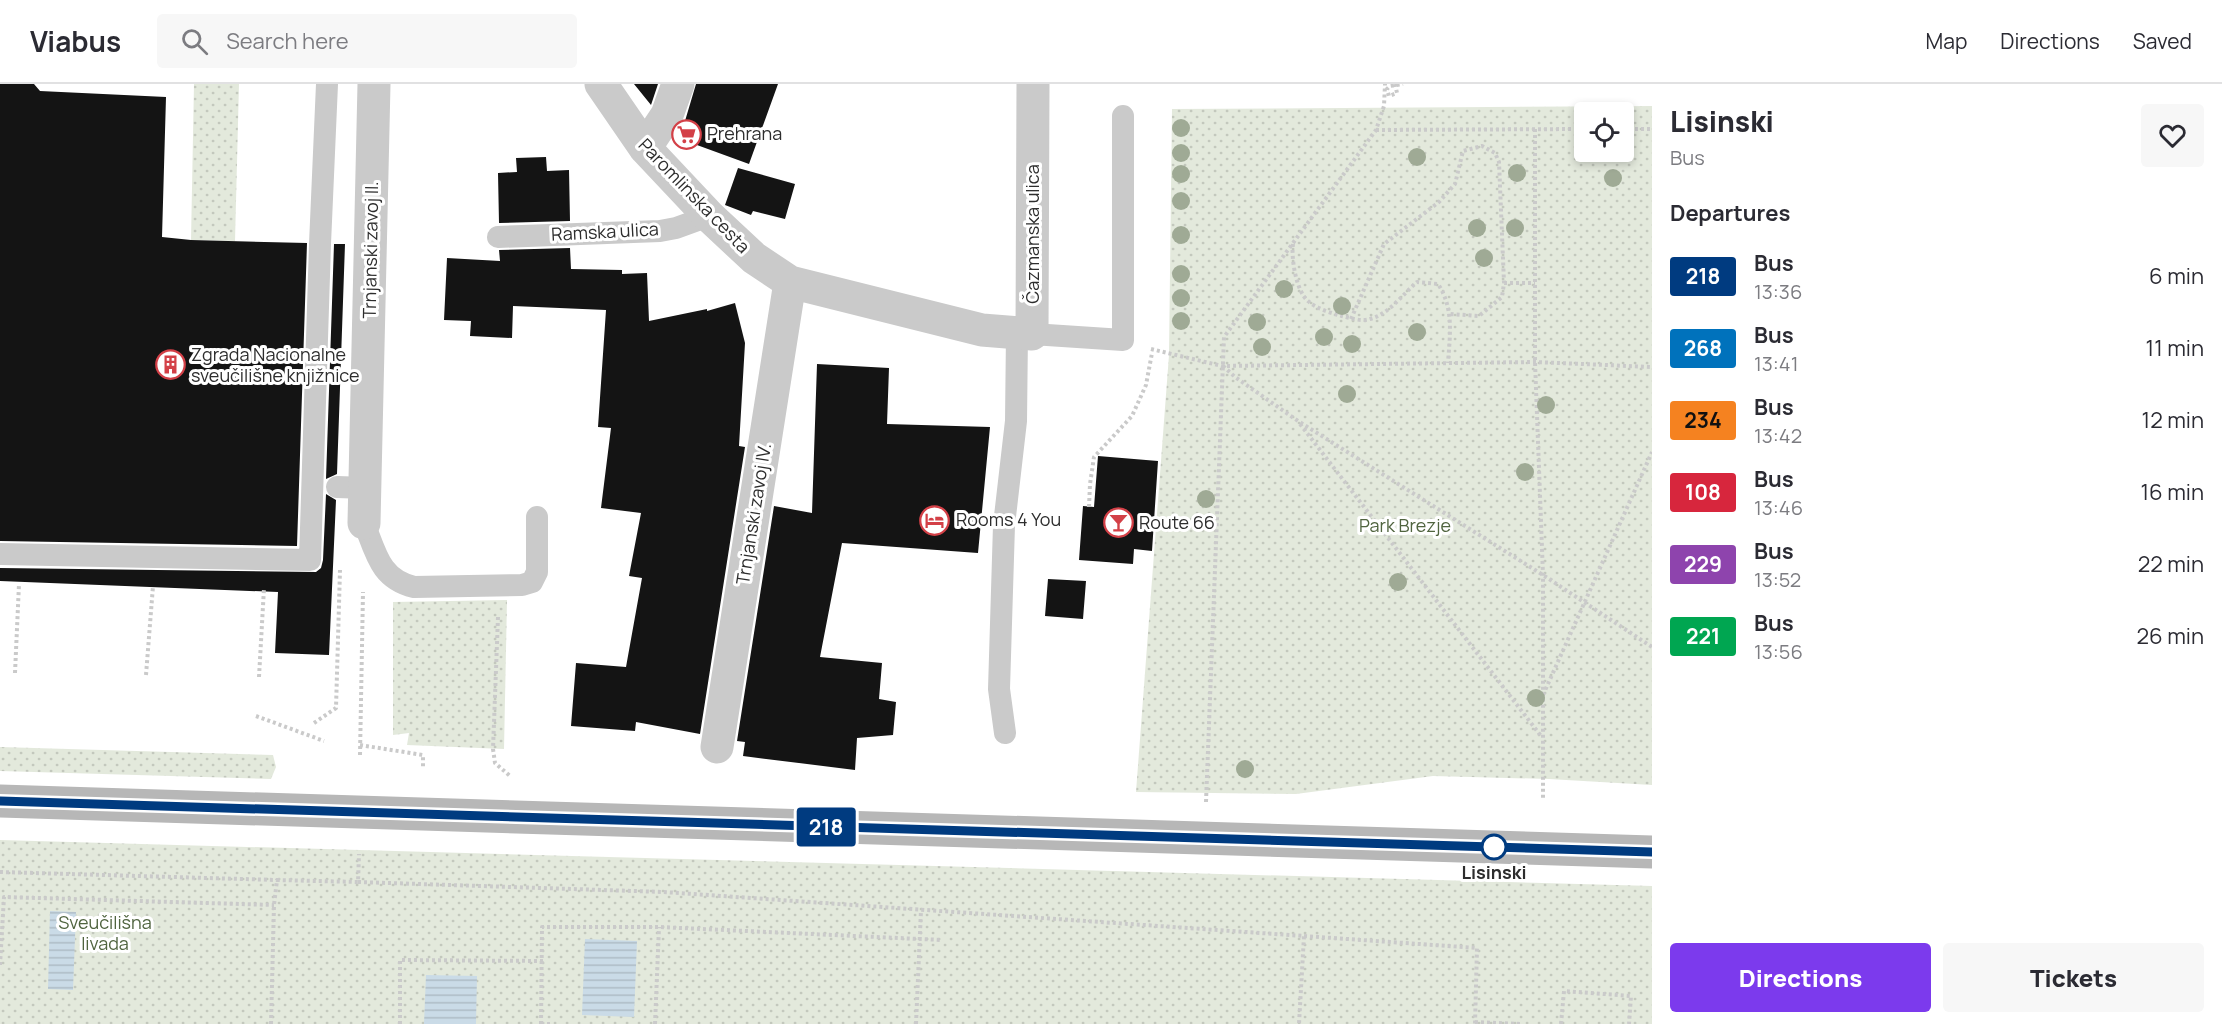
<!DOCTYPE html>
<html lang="en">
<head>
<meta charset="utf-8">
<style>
  body { margin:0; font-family:Manrope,sans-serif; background:#f7f7f7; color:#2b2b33; height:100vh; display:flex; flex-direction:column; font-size:22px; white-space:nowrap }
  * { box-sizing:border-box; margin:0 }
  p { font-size:20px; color:#7c7c81 }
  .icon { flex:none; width:33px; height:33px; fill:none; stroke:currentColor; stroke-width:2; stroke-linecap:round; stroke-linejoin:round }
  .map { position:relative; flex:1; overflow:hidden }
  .drawer { display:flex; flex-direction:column; background:#fff; width:570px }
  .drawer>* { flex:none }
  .badge { padding:0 12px; border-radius:4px; font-size:21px; line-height:39px }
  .buttons { position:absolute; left:1574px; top:18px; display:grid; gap:12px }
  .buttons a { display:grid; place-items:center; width:60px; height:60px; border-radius:6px; background:#fff; box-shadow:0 3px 9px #0003; font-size:30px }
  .map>.badge { position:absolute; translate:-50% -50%; box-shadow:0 0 0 3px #fff }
  h2 { padding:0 18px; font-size:22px; line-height:54px }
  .round { display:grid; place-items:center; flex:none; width:63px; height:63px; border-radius:6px; background:#f7f7f7 }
  .overview { display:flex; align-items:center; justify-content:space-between; height:102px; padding:0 18px }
  h1 { font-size:28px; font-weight:800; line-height:45px }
  .cta { display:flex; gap:12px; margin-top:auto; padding:12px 18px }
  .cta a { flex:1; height:69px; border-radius:6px; background:#7c3aed; color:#fff; font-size:24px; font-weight:800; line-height:69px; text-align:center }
  .cta a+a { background:#f7f7f7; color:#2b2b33 }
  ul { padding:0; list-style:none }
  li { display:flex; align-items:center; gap:18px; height:72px; padding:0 18px }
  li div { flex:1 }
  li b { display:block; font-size:22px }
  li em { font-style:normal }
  li .badge { min-width:66px; font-weight:700; text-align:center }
  header { display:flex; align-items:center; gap:36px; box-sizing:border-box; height:84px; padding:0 30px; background:#fff; border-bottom:2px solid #e1e1e2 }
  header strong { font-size:28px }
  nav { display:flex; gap:33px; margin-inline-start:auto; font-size:21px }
  .search { width:420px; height:54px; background:#f7f7f7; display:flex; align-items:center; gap:15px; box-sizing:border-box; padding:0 21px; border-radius:6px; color:#7c7c81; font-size:22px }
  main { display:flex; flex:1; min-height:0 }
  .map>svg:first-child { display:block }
</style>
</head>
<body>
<header>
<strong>Viabus</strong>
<div class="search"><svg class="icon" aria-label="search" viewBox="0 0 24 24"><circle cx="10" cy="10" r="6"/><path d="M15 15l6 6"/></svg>Search here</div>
<nav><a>Map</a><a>Directions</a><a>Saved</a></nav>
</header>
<main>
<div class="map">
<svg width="1652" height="940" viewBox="0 0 1652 940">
  <defs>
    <pattern id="green-dots" width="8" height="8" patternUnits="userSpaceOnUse" patternTransform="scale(1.5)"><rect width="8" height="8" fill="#e3e9dc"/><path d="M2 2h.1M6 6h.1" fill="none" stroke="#c3c8bd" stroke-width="1.8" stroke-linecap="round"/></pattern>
    <pattern id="water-rules" width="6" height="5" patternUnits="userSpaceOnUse" patternTransform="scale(1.5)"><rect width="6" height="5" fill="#cadbe7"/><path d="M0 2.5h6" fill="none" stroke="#aebcc6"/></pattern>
  </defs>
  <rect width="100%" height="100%" fill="#fff"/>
  <path fill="url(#green-dots)" fill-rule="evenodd" d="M 194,0 L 239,0 L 235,157 L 191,156 Z
    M 1652,22 L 1652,701 L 1549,695 L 1433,692 L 1296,710 L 1136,708 L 1169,271 L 1172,25 ZM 1584,28 L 1623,28 L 1623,68 L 1584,68 Z
    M 507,516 L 504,665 L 407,661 L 409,649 L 393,651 L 393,518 Z
    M 0,663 L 273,671 L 276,683 L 271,695 L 0,687 Z
    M 0,756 L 1652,802 L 1652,940 L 0,940 Z"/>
  <path fill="url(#water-rules)" d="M 50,827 L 76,828 L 73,906 L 48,905 Z
    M 585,855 L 637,857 L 634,933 L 582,931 Z
    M 426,891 L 477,892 L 476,940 L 424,940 Z"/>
  <path fill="#141414" d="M 0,0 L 34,0 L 40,7 L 166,13 L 162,153 L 191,156 L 307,159 L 297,462 L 0,457 Z
    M 634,0 L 658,0 L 651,21 Z
    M 696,0 L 778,0 L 749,80 L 675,53 L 685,37 Z
    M 546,73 L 547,87 L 569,86 L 570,137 L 499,139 L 498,89 L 517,88 L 516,74 Z
    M 738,84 L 795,100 L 785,135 L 753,127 L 751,131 L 725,121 Z
    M 334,160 L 345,160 L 337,390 L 326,395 Z
    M 570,164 L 571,185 L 622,186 L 622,190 L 647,189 L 649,237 L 707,225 L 707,227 L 735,219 L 745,259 L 739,362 L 745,363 L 700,650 L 636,638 L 635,647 L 571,642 L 576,579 L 626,583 L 642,494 L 629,492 L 641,429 L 601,424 L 611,344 L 598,343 L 606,226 L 513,222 L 512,254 L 470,252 L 471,237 L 444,236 L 447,174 L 500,177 L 499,166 Z
    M 817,280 L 889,284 L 887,340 L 990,343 L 978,469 L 842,459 L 820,573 L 882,579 L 879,615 L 896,618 L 893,651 L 857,654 L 855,686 L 743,672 L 745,658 L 737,657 L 774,422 L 812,429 Z
    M 1098,372 L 1158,377 L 1152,467 L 1134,465 L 1133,480 L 1079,476 L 1083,422 L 1094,423 Z
    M 326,410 L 336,416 L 329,571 L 275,569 L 278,508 L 0,497 L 0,484 L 316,488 L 321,484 L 323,476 Z
    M 1048,495 L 1086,497 L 1083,535 L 1045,532 Z"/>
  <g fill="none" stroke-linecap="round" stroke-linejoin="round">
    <path stroke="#cacaca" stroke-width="4" stroke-dasharray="3 3" stroke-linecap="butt" d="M 1395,0 L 1397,9 L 1389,12 L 1387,5 L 1390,2 L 1403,0
      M 1535,45 L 1535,278 L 1543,491 L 1543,714
      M 1623,45 L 1652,45
      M 1376,46 L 1584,45
      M 1293,160 C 1291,174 1296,207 1308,217 C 1317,225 1331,229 1342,232 C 1350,234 1362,238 1370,235 C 1389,230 1402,211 1417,198 L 1438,200 C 1454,224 1450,251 1448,279
      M 1504,199 L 1535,199
      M 1351,235 L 1384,160 L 1439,118 L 1455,100 L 1463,67 L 1482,62 L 1495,69 L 1499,78 L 1504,199 L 1502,213 L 1479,232 L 1450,230
      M 1151,265 L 1222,282 L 1535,278 L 1652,283
      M 1223,282 L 1235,293 L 1298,337 L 1543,491 L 1652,563
      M 1300,340 L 1541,652
      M 1089,423 L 1090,400 L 1094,373 L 1132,332 L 1146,301 L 1152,269
      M 498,533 L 493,665 L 495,679 L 510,692
      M 15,589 L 19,500
      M 146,591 L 153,502
      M 259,593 L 264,504
      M 1543,611 L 1652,368
      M 256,632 L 324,657
      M 314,639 L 336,624 L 340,486
      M 360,661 L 423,671 L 423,685
      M 360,671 L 363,508
      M 1206,718 L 1224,253 L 1376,46 L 1384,22 L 1385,0
      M 0,788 L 277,796
      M 358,798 L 664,808 L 1304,852 L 1299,940
      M 1304,852 L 1477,864 L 1475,940
      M 0,881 L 4,813 L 274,821
      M 1475,938 L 1522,940
      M 271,940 L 274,821 L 277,796 L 358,798 L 359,770
      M 400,940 L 400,876 L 543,877
      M 541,940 L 542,843 L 659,843 L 942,856
      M 541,940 L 551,940
      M 655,940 L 659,843
      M 916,940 L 921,826
      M 1561,940 L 1564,907 L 1631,912 L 1629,940"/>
    <path stroke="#cacaca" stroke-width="22" d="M 498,153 L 660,147 L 676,144 L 709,132
      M 1032,250 L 1123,256 L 1123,32
      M 337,403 L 366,404
      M 364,439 C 376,469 380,495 414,503 L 522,501 L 532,498 L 537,488 L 537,433
      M 0,470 L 310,476 L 320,160 L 327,0
      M 1005,649 L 999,605 L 1004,441 L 1016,337 L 1017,249"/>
    <path stroke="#cacaca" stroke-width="33" d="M 601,0 L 645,64 L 709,132 L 754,174 L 790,198 L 982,246 L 1032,250 L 1033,0
      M 645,64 L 667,31 L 678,0
      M 364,439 L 374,0
      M 717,663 L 790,198"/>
    <path stroke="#b7b7b7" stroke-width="33" d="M 0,717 L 1652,768"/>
  </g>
  <g fill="#9faa95">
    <circle cx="1181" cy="44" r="9"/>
    <circle cx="1181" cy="69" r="9"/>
    <circle cx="1417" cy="73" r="9"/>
    <circle cx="1517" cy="89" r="9"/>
    <circle cx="1181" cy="90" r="9"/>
    <circle cx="1613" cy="94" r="9"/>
    <circle cx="1181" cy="117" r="9"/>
    <circle cx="1477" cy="144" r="9"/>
    <circle cx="1515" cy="144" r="9"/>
    <circle cx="1181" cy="151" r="9"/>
    <circle cx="1484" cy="174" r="9"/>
    <circle cx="1181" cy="190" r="9"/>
    <circle cx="1284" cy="205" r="9"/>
    <circle cx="1181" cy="214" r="9"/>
    <circle cx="1342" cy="222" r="9"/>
    <circle cx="1181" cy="237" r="9"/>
    <circle cx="1257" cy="238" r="9"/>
    <circle cx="1417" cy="248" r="9"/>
    <circle cx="1324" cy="253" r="9"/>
    <circle cx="1352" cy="260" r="9"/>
    <circle cx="1262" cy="263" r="9"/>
    <circle cx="1347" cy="310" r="9"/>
    <circle cx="1546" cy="321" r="9"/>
    <circle cx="1525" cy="388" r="9"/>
    <circle cx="1206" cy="415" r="9"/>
    <circle cx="1398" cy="498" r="9"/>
    <circle cx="1536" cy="614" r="9"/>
    <circle cx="1245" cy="685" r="9"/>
  </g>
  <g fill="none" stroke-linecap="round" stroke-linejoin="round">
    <defs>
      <path id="line" d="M 0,717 L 1652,768"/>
    </defs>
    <use href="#line" stroke="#fff" stroke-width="14"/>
    <use href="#line" stroke="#003b80" stroke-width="9"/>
  </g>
  <defs>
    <symbol id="supermarket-ring" viewBox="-11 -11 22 22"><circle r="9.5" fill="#fff" stroke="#d34047" stroke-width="1.5"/><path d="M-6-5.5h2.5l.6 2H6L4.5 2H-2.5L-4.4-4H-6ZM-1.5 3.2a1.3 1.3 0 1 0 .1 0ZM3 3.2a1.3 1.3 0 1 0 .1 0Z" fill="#d34047"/></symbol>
    <symbol id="building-ring" viewBox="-11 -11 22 22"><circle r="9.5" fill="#fff" stroke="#d34047" stroke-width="1.5"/><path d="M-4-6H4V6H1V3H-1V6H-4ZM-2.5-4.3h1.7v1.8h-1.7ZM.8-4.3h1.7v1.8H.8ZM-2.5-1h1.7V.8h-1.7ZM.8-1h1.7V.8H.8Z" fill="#d34047"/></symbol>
    <symbol id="hotel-ring" viewBox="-11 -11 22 22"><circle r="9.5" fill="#fff" stroke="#d34047" stroke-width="1.5"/><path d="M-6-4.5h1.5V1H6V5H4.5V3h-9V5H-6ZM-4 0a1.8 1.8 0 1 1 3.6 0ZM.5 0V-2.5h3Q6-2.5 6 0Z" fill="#d34047"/></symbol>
    <symbol id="bar-ring" viewBox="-11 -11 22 22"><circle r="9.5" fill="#fff" stroke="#d34047" stroke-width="1.5"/><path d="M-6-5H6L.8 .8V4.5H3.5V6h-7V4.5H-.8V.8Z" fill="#d34047"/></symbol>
  </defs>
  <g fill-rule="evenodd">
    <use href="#supermarket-ring" x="670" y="34" width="33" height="33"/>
    <use href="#building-ring" x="154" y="264" width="33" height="33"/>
    <use href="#hotel-ring" x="918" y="420" width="33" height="33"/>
    <use href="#bar-ring" x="1102" y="422" width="33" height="33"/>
  </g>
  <circle fill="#fff" stroke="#003b80" stroke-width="3" cx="1494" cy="763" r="12"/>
  <g text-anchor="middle" stroke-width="6" stroke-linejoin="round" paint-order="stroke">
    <g font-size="18" fill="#2d2d2d" stroke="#fff" text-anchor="start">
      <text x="707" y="56">Prehrana</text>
      <text x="191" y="277">Zgrada Nacionalne<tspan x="191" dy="21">sveučilišne knjižnice</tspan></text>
      <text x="956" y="442">Rooms 4 You</text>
      <text x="1139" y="445">Route 66</text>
    </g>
    <g font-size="18" fill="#2d2d2d" stroke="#fff">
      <text transform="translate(694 112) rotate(46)" y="6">Paromlinska cesta</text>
      <text transform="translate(605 148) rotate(-3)" y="6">Ramska ulica</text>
      <text transform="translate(1033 150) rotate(-90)" y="6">Čazmanska ulica</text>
      <text transform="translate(371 166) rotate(-89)" y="6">Trnjanski zavoj II.</text>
      <text transform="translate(754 430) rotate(-81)" y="6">Trnjanski zavoj IV.</text>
    </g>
    <g font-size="18" fill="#50643f" stroke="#fff">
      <text x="1405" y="448">Park Brezje</text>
      <text x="105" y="845">Sveučilišna<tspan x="105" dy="21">livada</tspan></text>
    </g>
    <g font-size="18" font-weight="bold" fill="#2d2d2d" stroke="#fff">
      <text x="1494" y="795">Lisinski</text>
    </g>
  </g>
</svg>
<div class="buttons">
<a><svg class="icon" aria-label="locate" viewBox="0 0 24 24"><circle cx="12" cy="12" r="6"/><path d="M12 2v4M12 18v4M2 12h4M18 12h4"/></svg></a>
</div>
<b class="badge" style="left:826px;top:743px;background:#003b80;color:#fff">218</b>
</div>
<section class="drawer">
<div class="overview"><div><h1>Lisinski</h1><p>Bus</p></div><a class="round"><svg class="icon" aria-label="heart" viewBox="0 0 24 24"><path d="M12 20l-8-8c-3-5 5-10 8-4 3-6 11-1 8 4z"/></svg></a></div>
<h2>Departures</h2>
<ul>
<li><span class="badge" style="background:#003b80;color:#fff">218</span><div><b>Bus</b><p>13:36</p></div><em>6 min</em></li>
<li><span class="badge" style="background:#0072bc;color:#fff">268</span><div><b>Bus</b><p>13:41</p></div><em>11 min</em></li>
<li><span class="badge" style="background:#f58220;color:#111">234</span><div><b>Bus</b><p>13:42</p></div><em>12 min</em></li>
<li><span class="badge" style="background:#d7263d;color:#fff">108</span><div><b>Bus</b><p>13:46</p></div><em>16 min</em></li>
<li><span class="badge" style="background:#8e44ad;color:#fff">229</span><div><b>Bus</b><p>13:52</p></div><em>22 min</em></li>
<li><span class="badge" style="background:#00a651;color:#fff">221</span><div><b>Bus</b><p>13:56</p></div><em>26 min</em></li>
</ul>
<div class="cta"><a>Directions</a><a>Tickets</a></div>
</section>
</main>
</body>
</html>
